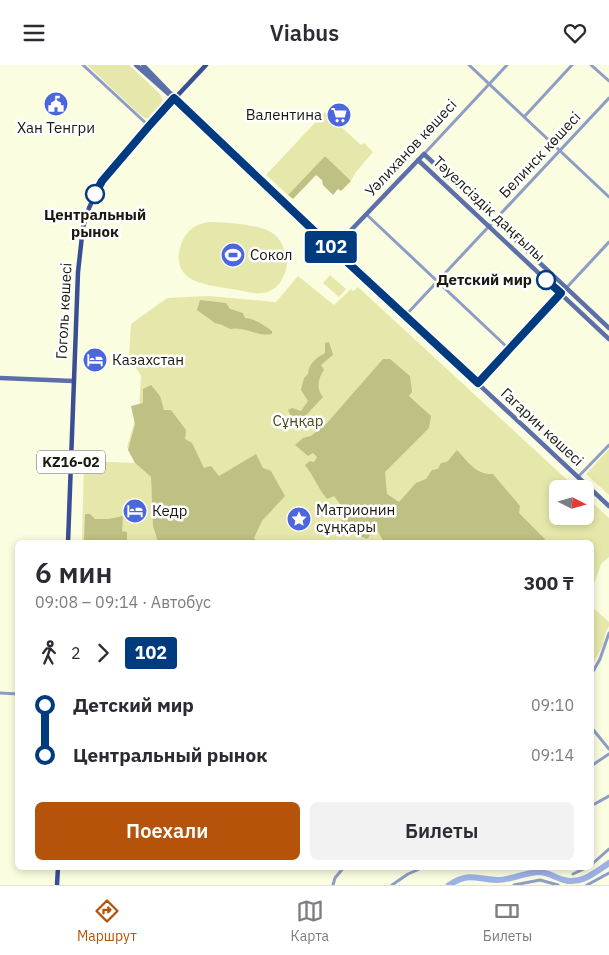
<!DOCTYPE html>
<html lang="ru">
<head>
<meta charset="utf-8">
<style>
  body { margin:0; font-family:"IBM Plex Sans",sans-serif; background:#f2f2f3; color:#2b2b33; height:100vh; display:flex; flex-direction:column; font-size:19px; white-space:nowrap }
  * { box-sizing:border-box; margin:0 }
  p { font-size:16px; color:#7c7c81 }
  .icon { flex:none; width:28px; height:28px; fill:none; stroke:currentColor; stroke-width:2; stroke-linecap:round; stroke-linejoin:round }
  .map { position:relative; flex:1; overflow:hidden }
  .panel { position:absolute; left:15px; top:475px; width:579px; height:330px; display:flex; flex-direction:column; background:#fff; border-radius:8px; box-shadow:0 2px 8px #0003 }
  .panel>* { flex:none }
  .badge { padding:0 10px; border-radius:4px; font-size:18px; line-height:32px }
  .needle { width:32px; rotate:96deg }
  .buttons { position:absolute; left:549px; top:415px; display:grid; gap:10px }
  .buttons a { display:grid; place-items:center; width:45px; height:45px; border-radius:8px; background:#fff; box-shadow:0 2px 8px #0003; font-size:25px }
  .map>.badge { position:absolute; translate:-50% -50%; box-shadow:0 0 0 2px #fff }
  .legs { display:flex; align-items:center; gap:8px; height:55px; padding:0 20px; font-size:16px }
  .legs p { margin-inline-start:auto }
  .headline { display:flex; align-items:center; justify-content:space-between; height:85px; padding:0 20px }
  h1 { font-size:28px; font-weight:600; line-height:38px }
  .action { display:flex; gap:10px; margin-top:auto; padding:10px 20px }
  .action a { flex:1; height:58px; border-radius:8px; background:#b45309; color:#fff; font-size:20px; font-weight:600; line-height:58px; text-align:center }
  .action a+a { background:#f2f2f3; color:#2b2b33 }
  ul { padding:0 20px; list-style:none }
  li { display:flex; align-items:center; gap:18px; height:50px; font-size:19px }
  li i { display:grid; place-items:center; width:8px; height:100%; margin:0 6px; background:currentColor }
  li i::after { content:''; width:12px; height:12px; margin:-6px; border:4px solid; border-radius:50%; background:#fff }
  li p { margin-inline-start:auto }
  li:first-child i { background:linear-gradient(#0000 50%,currentColor 0) }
  li:last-child i { background:linear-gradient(currentColor 50%,#0000 0) }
  header { display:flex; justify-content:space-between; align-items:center; height:65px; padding:0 20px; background:#fff; font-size:22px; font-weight:600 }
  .dock { display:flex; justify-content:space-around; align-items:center; height:70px; border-top:1px solid #e1e1e2; background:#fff; font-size:14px; color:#7c7c81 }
  .dock a { display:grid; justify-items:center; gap:2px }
  .dock .selected { color:#b45309 }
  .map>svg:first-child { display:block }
</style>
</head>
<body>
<header><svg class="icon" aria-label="menu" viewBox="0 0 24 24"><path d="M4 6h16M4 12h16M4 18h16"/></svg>Viabus<svg class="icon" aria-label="heart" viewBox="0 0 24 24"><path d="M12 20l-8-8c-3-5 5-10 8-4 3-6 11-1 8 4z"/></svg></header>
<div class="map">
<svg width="609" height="820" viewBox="0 0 609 820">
  <rect width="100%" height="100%" fill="#fbfde0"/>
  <path fill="#e6e8ab" d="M 87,0 L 129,0 L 160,29 L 163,36 L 147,54 L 139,49 Z
    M 325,47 L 361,80 L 364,78 L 373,87 L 356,107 L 351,116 L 325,91 L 288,130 L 266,110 Z
    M 208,157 C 224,157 263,159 275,170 C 281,175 284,183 286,190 C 288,197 287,205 283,212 C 281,218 276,223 270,226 C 259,231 244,226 232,224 C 206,220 167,217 182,177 C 187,165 196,159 208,157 Z
    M 330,210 L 346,224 L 339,232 L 323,218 Z
    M 298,211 L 334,240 L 351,224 L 353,226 L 358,222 L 577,424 L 558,424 L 558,451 L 585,451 L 585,431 L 609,453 L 609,492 L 601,499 L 591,528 L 591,478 L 82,478 L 84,396 L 135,398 L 151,412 L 153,450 L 153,411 L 127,382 L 139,342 L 141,311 L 129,291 L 131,259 L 167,233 L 209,231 L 276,237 Z
    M 609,384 L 609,430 L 586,409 Z
    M 591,541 L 609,557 L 609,561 L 605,569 L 603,580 L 591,603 Z"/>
  <path fill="#bfc083" d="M 325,91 L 351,116 L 341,126 L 338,124 L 333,130 L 323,120 L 322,115 L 316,110 L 293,134 L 288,130 Z
    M 200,235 L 226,238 L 230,244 L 243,248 L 245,253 C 253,253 266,261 272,266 L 272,269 C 257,272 245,261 230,264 L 222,260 L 215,258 L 197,245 Z
    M 329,277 L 333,290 L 321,300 L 324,305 C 318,313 316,324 323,332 L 297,360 L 294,358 L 288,345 L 292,343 L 301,346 L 308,336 L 301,325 L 304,313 L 308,309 C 309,298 316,293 325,288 L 325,278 Z
    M 383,294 L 390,294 L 410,311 L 412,327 L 409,331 L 431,351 L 429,363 L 385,407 L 387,429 L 399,437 L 416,418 L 426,414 L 432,405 L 438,404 L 441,398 L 447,397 L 457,385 C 468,397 476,410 493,409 L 520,441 L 519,448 L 545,474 L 541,478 L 384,477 L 378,467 L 373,467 L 367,474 L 340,462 L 344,444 L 334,431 L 327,434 C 317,422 314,411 305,400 L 310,396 L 314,397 L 317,392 L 313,388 L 308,391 L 295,380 L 303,373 L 311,371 L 327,358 Z
    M 151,320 L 160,331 L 164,345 L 171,345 L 186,365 L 185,374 L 192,378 L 204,403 L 211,401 L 219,411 L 256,389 L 263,403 L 271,406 L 285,431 L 262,456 L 254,473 L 257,477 L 158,477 L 153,461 L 151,412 L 135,398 L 128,385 L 135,359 L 131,341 L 143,338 L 143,324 Z
    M 85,449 L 90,449 L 95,454 L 109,454 L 123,451 L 122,466 L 127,467 L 127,477 L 84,477 Z"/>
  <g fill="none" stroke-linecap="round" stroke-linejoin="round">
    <path stroke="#9eb1e7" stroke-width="6" d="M 449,820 C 470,807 474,814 497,815 C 511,815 524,808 538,807 C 549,807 555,813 564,815 C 581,820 596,807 609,798"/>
    <path stroke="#8e9dc6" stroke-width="3" d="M 83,0 L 149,61
      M 469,0 L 609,132
      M 591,0 L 609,16
      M 524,52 L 572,0
      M 424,89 L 507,0
      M 366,149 L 509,284
      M 405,251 L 609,33
      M 478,318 L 609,177
      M 578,412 L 609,380
      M 591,610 L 600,594 L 609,568
      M 0,628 L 18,629
      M 591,662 L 609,684
      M 591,701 L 609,689
      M 591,741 L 609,731
      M 591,800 L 609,784
      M 573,809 L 588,802
      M 333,820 L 335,813 L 344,802
      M 392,820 L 408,809 L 424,802
      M 514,820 L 540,815 L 558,820
      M 587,820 L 609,808"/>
    <path stroke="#5c6fab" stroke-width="4.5" d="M 136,0 L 171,31
      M 143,0 L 202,61 L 609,441
      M 418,95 L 609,274
      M 333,184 L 424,89 L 609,263
      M 0,313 L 73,316"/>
    <path stroke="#3a4e96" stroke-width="4.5" d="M 68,478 L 78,207 L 83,162 L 89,143 L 99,121 L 149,61 L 206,0
      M 57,820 L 58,802"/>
  </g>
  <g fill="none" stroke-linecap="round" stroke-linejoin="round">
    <defs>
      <path id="line-1" d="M 95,129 L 102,116 L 149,61 L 174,33 L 333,184 L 478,318 L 561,228 L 546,215"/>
    </defs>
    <use href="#line-1" stroke="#fff" stroke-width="11"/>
    <use href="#line-1" stroke="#003b80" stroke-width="8"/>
  </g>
  <defs>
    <symbol id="civic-disc" viewBox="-11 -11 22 22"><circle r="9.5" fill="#4b67db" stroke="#fff"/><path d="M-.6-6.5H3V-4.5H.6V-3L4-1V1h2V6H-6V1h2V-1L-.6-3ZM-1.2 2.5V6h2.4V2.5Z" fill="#fff"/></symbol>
    <symbol id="supermarket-disc" viewBox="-11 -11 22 22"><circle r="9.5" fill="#4b67db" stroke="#fff"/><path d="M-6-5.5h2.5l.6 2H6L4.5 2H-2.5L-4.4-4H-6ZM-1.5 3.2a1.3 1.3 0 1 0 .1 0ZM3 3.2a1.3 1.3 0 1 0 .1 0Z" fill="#fff"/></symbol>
    <symbol id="stadium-disc" viewBox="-11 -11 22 22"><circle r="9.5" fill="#4b67db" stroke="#fff"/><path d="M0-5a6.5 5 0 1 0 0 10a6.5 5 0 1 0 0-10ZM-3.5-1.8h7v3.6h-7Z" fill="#fff"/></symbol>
    <symbol id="hotel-disc" viewBox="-11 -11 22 22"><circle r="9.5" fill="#4b67db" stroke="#fff"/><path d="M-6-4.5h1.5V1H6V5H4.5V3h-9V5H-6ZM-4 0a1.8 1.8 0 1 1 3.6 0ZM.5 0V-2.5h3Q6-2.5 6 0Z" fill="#fff"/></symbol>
    <symbol id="sight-disc" viewBox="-11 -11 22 22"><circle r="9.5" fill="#4b67db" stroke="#fff"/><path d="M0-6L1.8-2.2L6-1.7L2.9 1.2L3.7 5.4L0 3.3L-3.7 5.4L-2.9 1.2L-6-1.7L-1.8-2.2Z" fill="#fff"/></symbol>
  </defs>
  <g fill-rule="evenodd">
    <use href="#civic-disc" x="42" y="25" width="28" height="28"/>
    <use href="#supermarket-disc" x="325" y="36" width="28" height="28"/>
    <use href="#stadium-disc" x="219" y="176" width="28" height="28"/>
    <use href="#hotel-disc" x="81" y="281" width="28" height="28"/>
    <use href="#hotel-disc" x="121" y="432" width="28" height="28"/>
    <use href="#sight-disc" x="285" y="440" width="28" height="28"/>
  </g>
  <g fill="#fff" stroke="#003b80" stroke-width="2.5">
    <circle cx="95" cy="129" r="9"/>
    <circle cx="546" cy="215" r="9"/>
  </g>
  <g text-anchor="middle" stroke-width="5" stroke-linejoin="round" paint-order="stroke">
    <rect fill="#fff" stroke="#5f5f58" stroke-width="1" x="37" y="385.5" width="68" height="23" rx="4"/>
    <g font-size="14" font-weight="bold" fill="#1a1a10">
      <text x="71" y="402">KZ16-02</text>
    </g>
    <g font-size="15" fill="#1a1a10" stroke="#fff" text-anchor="start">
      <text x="322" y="55" text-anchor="end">Валентина</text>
      <text x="56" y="68" text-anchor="middle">Хан Тенгри</text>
      <text x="250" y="195">Сокол</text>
      <text x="112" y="300">Казахстан</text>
      <text x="316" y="450">Матрионин<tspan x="316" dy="17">сұңқары</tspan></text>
      <text x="152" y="451">Кедр</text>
    </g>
    <g font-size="15" fill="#1a1a10" stroke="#fff">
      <text transform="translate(411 83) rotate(-47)" y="5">Уәлиханов көшесі</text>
      <text transform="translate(540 90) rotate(-47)" y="5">Белинск көшесі</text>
      <text transform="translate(489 144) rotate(43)" y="5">Тәуелсіздік даңғылы</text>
      <text transform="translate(64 246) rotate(-87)" y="5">Гоголь көшесі</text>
      <text transform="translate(542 362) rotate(43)" y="5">Гагарин көшесі</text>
    </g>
    <g font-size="15" font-weight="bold" fill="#1a1a10" stroke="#fff">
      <text x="95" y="155">Центральный<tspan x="95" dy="17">рынок</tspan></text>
      <text x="532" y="220" text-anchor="end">Детский мир</text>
    </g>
    <g font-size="15" fill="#4b4b1c" stroke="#fff">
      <text x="298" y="361">Сұңқар</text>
    </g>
  </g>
</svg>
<div class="buttons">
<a><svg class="needle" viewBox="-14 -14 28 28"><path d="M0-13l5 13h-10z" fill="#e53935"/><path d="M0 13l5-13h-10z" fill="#7c7c81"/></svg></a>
</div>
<b class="badge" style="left:331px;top:182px;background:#003b80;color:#fff">102</b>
<section class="panel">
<div class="headline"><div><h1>6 мин</h1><p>09:08 – 09:14 · Автобус</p></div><b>300 ₸</b></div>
<div class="legs"><svg class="icon" aria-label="walk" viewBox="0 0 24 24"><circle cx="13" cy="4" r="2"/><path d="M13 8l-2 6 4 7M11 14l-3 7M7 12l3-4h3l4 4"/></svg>2<svg class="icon" aria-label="forward" viewBox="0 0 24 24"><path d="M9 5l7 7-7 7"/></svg><b class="badge" style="background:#003b80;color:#fff">102</b></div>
<ul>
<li><i style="color:#003b80"></i><b>Детский мир</b><p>09:10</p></li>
<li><i style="color:#003b80"></i><b>Центральный рынок</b><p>09:14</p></li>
</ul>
<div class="action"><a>Поехали</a><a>Билеты</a></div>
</section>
</div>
<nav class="dock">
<a class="selected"><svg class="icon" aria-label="directions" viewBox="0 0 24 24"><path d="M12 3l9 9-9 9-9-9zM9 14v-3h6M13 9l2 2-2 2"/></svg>Маршрут</a>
<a><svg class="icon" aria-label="map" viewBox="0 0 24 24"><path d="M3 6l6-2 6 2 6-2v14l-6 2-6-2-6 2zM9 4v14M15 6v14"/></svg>Карта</a>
<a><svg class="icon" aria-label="tickets" viewBox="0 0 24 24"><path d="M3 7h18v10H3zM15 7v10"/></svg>Билеты</a>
</nav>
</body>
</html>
